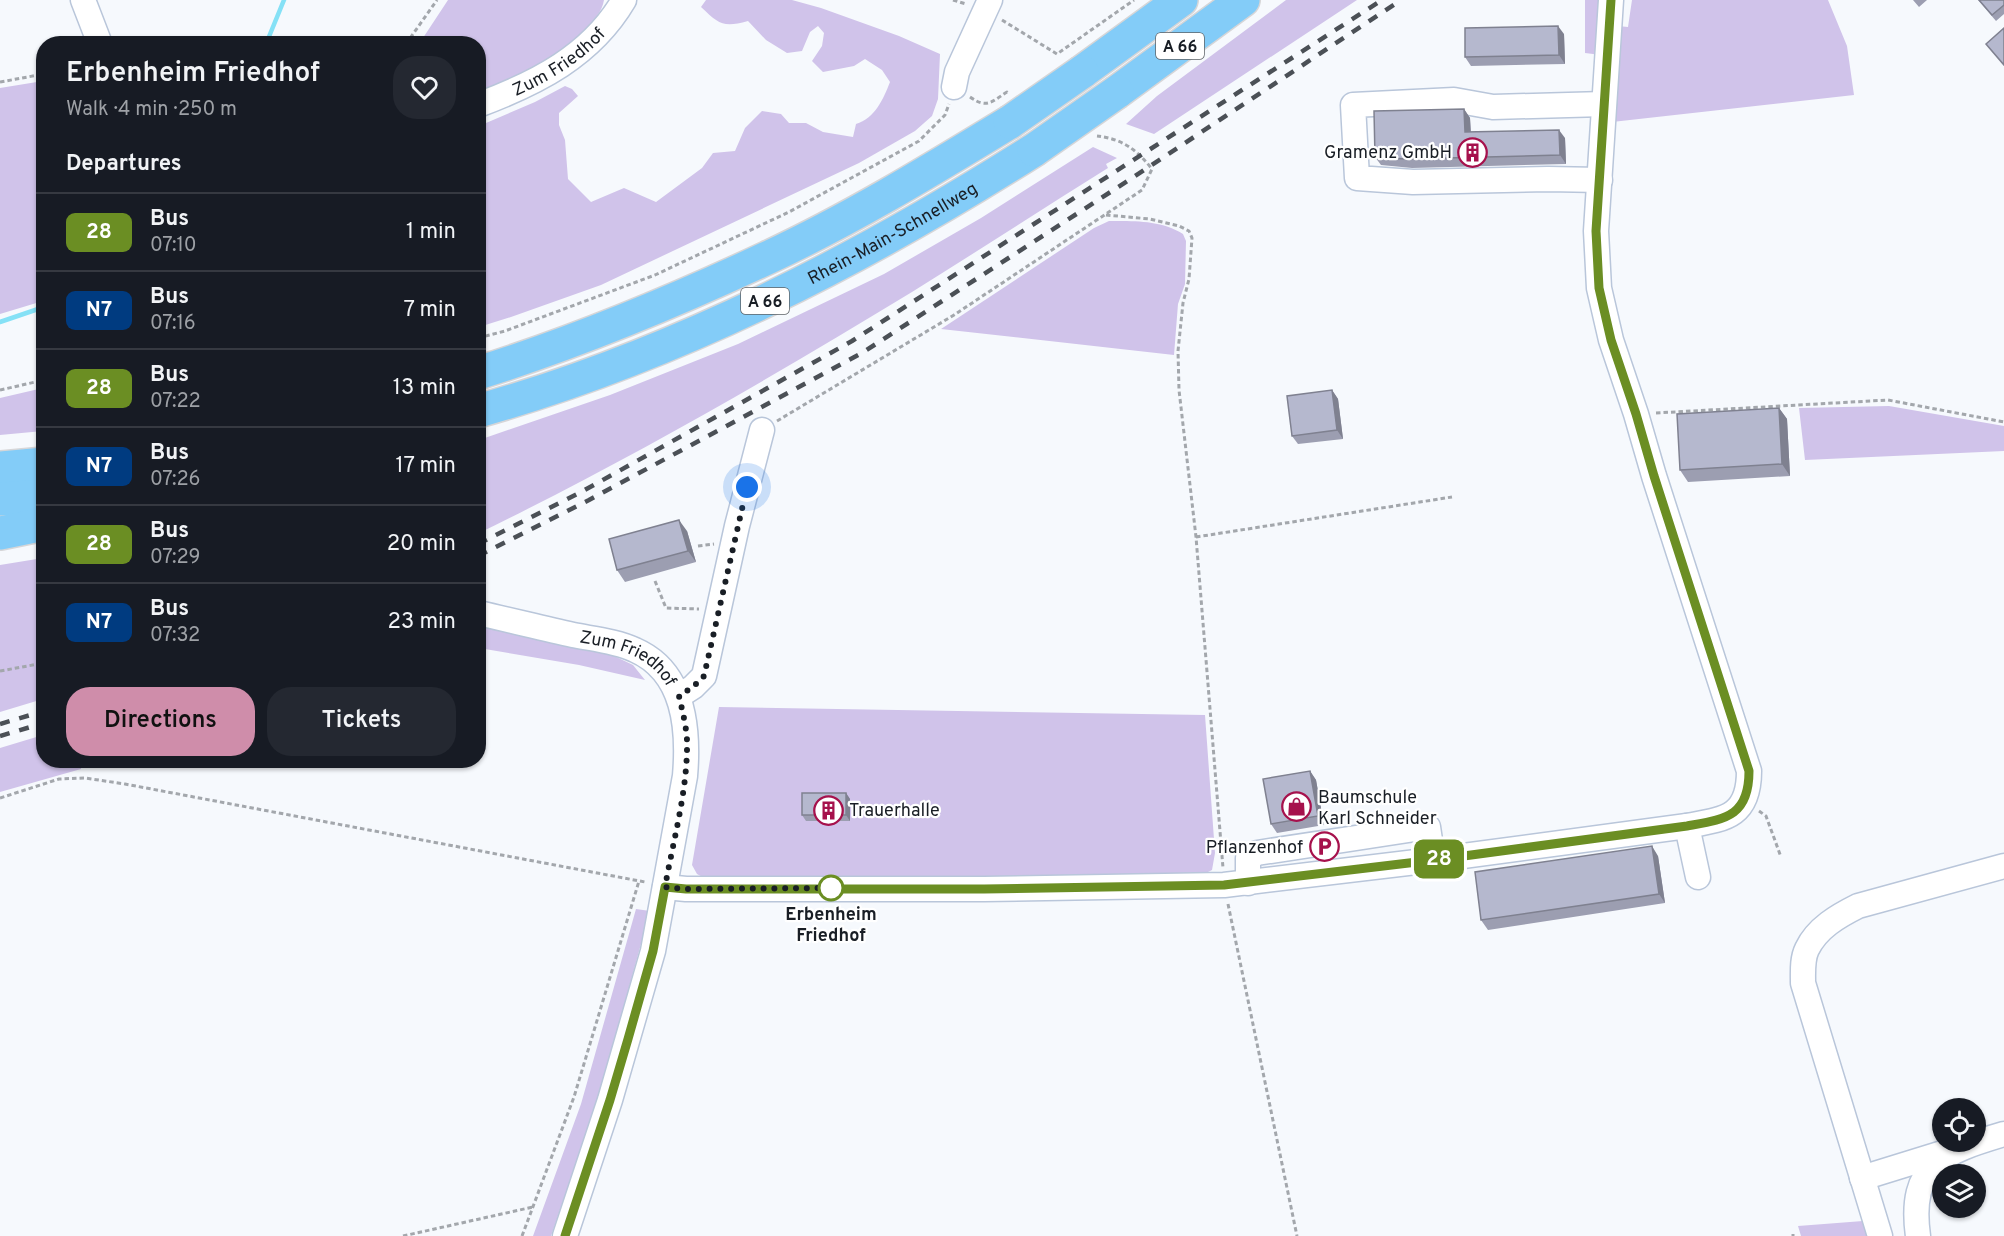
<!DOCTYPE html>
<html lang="en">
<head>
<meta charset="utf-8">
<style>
  body { margin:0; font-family:Overpass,sans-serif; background:#242831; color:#f1f3f6; height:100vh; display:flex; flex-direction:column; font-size:22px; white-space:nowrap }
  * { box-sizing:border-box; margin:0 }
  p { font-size:20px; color:#9ea1a6 }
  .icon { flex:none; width:33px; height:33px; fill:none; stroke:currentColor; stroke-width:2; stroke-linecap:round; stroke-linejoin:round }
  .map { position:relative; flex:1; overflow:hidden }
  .panel { position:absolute; left:36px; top:36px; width:450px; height:732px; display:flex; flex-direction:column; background:#171b24; border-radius:24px; box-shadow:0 2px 4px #0004 }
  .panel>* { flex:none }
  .badge { padding:0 12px; border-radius:9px; font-size:21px; line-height:39px }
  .controls { position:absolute; left:1932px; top:1098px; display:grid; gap:12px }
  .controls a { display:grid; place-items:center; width:54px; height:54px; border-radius:50%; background:#171b24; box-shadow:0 2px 4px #0004; font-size:30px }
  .you { position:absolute; width:30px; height:30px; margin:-15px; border:4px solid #fff; border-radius:50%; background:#1a73e8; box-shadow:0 0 0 9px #1a73e833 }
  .map>.badge { position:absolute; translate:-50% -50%; box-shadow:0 0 0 3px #fff }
  h2 { padding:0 30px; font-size:22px; line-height:54px }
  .round { display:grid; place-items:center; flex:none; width:63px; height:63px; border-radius:24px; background:#242831 }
  .overview { display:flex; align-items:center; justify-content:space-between; height:102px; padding:0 30px }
  h1 { font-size:28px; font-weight:600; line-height:45px }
  .primary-button { display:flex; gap:12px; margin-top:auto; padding:12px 30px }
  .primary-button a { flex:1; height:69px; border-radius:24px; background:#cf8daa; color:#111; font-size:24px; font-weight:600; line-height:69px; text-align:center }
  .primary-button a+a { background:#242831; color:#f1f3f6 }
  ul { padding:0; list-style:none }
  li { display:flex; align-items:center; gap:18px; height:78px; padding:0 30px; border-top:2px solid #363941 }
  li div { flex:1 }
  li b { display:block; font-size:22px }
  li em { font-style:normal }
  li .badge { min-width:66px; font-weight:700; text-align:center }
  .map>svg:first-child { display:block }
</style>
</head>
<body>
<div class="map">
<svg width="2004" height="1236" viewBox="0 0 2004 1236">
  <rect width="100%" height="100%" fill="#f6f9fd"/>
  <path fill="#d0c3ea" d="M 448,0 L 604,0 C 602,12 595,18 587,27 C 558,60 518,76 479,92 L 478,44 L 419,44 Z
    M 706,0 L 792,0 L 821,8 L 899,36 L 940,54 L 938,99 L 932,116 L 915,131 L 859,163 L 601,285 L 511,317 L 479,327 L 479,126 L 535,102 L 565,86 L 572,89 L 578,96 L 559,113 L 559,125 L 565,140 L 568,179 L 591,202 L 624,188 L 656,202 L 702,168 L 713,153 L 735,151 L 745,128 L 762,111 L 781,114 L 789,123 L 806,123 L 823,132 L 853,137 L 856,124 C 875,118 883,100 890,82 L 882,70 L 865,59 L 854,66 L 823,72 L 812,61 L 822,46 L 824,33 L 818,26 L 810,32 L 802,51 L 787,53 L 766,40 L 748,21 C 723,28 719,24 701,7 Z
    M 1286,0 L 1357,0 L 1154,134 L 1126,124 L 1157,96 Z
    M 1585,0 L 1603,0 L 1601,55 L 1585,53 Z
    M 1632,0 L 1828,0 L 1847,46 L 1854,95 L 1612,122 L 1618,26 L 1628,27 Z
    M 43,81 L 43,301 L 0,314 L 0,88 Z
    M 1093,147 L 1117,158 L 1106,164 L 1108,168 C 1042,209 978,251 912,292 C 771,378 627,461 479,533 L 479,440 L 610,395 L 738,344 L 884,274 L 981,218 Z
    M 1109,221 C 1134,221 1161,220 1183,234 L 1186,241 L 1185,284 L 1178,304 L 1174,355 L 941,329 L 1094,228 Z
    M 43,388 L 43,431 L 0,435 L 0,398 Z
    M 1889,406 L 2004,426 L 2004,451 L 1805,460 L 1799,408 Z
    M 43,558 L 43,699 L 0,712 L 0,565 Z
    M 478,623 L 612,655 L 633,665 L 645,680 L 579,665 L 479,648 Z
    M 719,707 L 1205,715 L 1215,853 L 1212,870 L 1202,875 L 708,880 L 697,874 L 692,865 Z
    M 43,735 L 44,760 L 81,761 L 81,769 L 0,792 L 0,748 Z
    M 636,909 L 650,911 L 599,1097 L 551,1236 L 533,1236 L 581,1104 Z
    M 1863,1221 L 1867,1236 L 1801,1236 L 1798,1226 Z"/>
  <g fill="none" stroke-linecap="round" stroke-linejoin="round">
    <path stroke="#85e1f6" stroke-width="4.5" d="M 266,44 L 284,0
      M 0,322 L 44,307"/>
    <defs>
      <g id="minor">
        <path d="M 83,0 L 100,44"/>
        <path d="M 954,87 L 957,72 L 990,0"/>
        <path id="s1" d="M 478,105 C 537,83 591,56 624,0"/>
        <path d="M 1600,180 L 1548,179 L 1413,182 L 1357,178 L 1353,105 L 1454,100 L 1493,107 L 1604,104"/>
        <path id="s2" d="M 478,613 C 510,620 541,628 573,635 C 593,639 616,641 635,650 C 685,672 689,729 685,776 L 653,951 L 610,1100 L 565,1236"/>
        <path d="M 679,696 L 693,687 L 704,676 L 737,526 L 762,430"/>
        <path d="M 1687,826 L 1698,877"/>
        <path d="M 1248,883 L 1248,858 L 1257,853 L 1428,827 L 1433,860"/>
        <path d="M 665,887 L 686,889 L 984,889 L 1224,885 L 1433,860 L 1687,826 C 1725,819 1749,817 1749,771 L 1654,476 L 1636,414 L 1611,340 L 1599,288 L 1596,231 L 1611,0"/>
        <path d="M 1862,1178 L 1946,1152"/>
        <path d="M 1880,1236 L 1803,983 C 1803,972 1802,959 1807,949 C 1817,928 1838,916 1858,906 L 2004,866"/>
        <path d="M 1918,1236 C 1908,1164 1944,1152 2004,1134"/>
      </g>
      <g id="highway">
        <path d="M 1082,72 L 1181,0"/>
        <path d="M 1117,92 L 1243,0"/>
        <path d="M 478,373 C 577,342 673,302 767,258 C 851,219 931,170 1010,122"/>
        <path id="s3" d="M 478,411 C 676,355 861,260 1034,150"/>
        <path d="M 0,468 L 44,464"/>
        <path d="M 0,499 L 44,496"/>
        <path d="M 0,533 L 44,524"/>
      </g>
    </defs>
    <use href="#minor" stroke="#b9c6da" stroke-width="27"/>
    <use href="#highway" stroke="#d6d6d8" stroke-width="36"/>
    <path stroke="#a3a7ac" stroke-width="3" stroke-dasharray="4.5 3" stroke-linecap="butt" d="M 953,0 L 966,4
      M 1002,20 L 1057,54 L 1134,0
      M 406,44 L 437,0
      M 0,82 L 44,74
      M 970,97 C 987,109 991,102 1007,92 L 1008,93
      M 1106,215 L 1150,219 L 1179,226 L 1189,231 L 1192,238 L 1189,279 L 1183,303 L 1178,351 L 1179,390 L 1196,537 L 1223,868
      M 478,338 L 505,331 L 655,275 L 789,212 L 919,141 L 945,115 L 949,104
      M 0,390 L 44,380
      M 1656,413 L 1888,400 L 2004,422
      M 777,421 L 954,315 L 1142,190 L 1152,169 C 1137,150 1123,139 1097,136
      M 1196,537 L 1452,497
      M 698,546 L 714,544
      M 655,581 L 666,608 L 699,609
      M 0,671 L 44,663
      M 0,798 L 59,779 L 85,778 L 125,784 L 645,882
      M 1759,811 L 1766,816 L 1781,857
      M 1228,904 L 1297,1236
      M 1793,1234 L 1793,1236
      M 403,1236 L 533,1207
      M 522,1236 L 574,1097 L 639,881"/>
    <use href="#minor" stroke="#fff" stroke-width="24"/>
    <use href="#highway" stroke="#83ccf8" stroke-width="33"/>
    <path stroke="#4b5056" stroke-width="4.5" stroke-dasharray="10 10" stroke-linecap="butt" d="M 478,544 L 583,491 L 852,341 L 1382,0
      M 478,556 L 589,500 L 862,353 L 1129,180 L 1401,0
      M 0,724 L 44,711
      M 0,736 L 44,723"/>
    <defs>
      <path id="highway-bridge" d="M 1010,122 L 1082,72
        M 1034,150 L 1117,92"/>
    </defs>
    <use href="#highway-bridge" stroke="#d6d6d8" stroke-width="36" stroke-linecap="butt"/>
    <use href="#highway-bridge" stroke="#83ccf8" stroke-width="33"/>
  </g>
  <path fill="#9c9eb1" d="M 1913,0 L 1927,0 L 1919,7 Z
    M 1978,0 L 2004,0 L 2004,14 L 1996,21 Z
    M 1564,34 L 1565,64 L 1471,66 L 1465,57 Z
    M 1464,109 L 1470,118 L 1471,132 L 1565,138 L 1566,164 L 1412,168 L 1381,165 L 1375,157 Z
    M 1332,390 L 1338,399 L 1343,439 L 1298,444 L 1292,436 Z
    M 1779,408 L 1787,419 L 1790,476 L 1688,482 L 1680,470 Z
    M 687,531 L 696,562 L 625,582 L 617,570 Z
    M 1310,771 L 1316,780 L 1324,825 L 1277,833 L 1271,824 Z
    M 846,793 L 850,799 L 850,821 L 806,821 L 802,815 Z
    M 1658,856 L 1665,903 L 1488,930 L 1481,920 Z"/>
  <path fill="#7f8190" d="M 1558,26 L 1564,34 L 1565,64 L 1559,55 Z
    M 1464,109 L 1470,118 L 1471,141 L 1465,132 Z
    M 1559,130 L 1565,138 L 1566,164 L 1560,155 Z
    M 1332,390 L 1338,399 L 1343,439 L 1337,430 Z
    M 1779,408 L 1787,419 L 1790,476 L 1782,464 Z
    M 679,520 L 687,531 L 696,562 L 688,551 Z
    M 1310,771 L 1316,780 L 1324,825 L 1318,816 Z
    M 846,793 L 850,799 L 850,821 L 846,815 Z
    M 1652,846 L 1658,856 L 1665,903 L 1659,894 Z"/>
  <path fill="#b5b8ce" stroke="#7f8190" stroke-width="1.5" d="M 1979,0 L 2004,0 L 2004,5 L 1992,15 Z
    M 1558,26 L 1559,55 L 1465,57 L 1465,28 Z
    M 2004,28 L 2004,65 L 1986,44 Z
    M 1464,109 L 1465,132 L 1559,130 L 1560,155 L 1406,159 L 1375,157 L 1374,111 Z
    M 1332,390 L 1337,430 L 1292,436 L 1287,396 Z
    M 1779,408 L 1782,464 L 1680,470 L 1677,414 Z
    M 679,520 L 688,551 L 617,570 L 609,539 Z
    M 1310,771 L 1318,816 L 1271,824 L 1263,779 Z
    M 802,793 L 846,793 L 846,815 L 802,815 Z
    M 1652,846 L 1659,894 L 1481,920 L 1475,872 Z"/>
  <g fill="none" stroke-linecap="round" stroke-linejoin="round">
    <defs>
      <path id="line" d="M 565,1236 L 610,1100 L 628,1039 L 653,951 L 665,887 L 686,889 L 984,889 L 1224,885 L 1434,860 L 1687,826 C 1725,819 1749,817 1749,771 L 1654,476 L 1636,414 L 1611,340 L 1599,288 L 1596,231 L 1611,0"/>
    </defs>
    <use href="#line" stroke="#fff" stroke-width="14"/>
    <use href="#line" stroke="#6b8e23" stroke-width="9"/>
    <path stroke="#191e25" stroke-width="6" stroke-dasharray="0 10.8" d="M 747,487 L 704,676 L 693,687 L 679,696 C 683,714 688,732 687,750 C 686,796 673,842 665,887 L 686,889 L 834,888 L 831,888"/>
  </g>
  <defs>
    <symbol id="building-ring" viewBox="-11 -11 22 22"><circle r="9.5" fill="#fff" stroke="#a6114c" stroke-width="1.5"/><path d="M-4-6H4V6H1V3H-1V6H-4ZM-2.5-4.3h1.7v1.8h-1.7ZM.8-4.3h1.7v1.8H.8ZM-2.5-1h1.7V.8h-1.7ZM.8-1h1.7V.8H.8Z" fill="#a6114c"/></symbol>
    <symbol id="shop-ring" viewBox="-11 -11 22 22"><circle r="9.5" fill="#fff" stroke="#a6114c" stroke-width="1.5"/><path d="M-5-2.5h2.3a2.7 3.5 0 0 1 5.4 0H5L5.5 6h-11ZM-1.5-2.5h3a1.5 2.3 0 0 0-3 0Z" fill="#a6114c"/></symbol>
    <symbol id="parking-ring" viewBox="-11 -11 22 22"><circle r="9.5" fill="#fff" stroke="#a6114c" stroke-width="1.5"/><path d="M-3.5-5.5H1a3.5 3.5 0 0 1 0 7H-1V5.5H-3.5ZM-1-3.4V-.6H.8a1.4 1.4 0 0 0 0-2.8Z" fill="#a6114c"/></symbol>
  </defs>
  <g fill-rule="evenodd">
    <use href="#building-ring" x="1456" y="136" width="33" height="33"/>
    <use href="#shop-ring" x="1280" y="790" width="33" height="33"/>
    <use href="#building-ring" x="812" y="794" width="33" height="33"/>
    <use href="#parking-ring" x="1308" y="830" width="33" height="33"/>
  </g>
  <circle fill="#fff" stroke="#6b8e23" stroke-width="3" cx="831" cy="888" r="12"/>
  <g text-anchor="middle" stroke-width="4.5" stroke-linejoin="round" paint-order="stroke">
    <g fill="#fff" stroke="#5e6266" stroke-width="1.5">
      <rect x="1156" y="33" width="48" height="26" rx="4.5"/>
      <rect x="741" y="288" width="48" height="26" rx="4.5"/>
    </g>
    <g font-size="16" font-weight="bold" fill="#191e25">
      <text x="1180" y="52">A 66</text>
      <text x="765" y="307">A 66</text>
    </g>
    <g font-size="18" fill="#191e25" stroke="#fff">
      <text dy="6" stroke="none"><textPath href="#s1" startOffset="92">Zum Friedhof</textPath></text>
      <text dy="6" stroke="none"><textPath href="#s3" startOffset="452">Rhein-Main-Schnellweg</textPath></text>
      <text dy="6" stroke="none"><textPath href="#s2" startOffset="159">Zum Friedhof</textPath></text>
    </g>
    <g font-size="18" fill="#191e25" stroke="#fff" text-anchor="end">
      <text x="1452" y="158">Gramenz GmbH</text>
      <text x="1318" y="803" text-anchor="start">Baumschule<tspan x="1318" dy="21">Karl Schneider</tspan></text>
      <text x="849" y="816" text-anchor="start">Trauerhalle</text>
      <text x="1303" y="853">Pflanzenhof</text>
    </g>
    <g font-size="18" font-weight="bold" fill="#191e25" stroke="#fff">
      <text x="831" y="920">Erbenheim<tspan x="831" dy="21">Friedhof</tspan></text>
    </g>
  </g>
</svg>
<div class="controls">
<a><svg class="icon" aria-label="locate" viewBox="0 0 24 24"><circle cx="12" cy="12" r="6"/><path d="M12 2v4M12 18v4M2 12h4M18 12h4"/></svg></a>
<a><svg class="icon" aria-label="layers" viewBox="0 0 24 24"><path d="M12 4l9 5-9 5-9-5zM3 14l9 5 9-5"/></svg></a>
</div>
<div class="you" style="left:747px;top:487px"></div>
<b class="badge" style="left:1439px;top:859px;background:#6b8e23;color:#fff">28</b>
<section class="panel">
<div class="overview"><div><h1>Erbenheim Friedhof</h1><p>Walk · 4 min · 250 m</p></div><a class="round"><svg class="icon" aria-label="heart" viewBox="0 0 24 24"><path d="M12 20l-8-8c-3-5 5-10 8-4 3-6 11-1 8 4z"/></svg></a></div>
<h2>Departures</h2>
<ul>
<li><span class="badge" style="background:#6b8e23;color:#fff">28</span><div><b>Bus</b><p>07:10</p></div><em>1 min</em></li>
<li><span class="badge" style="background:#003b80;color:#fff">N7</span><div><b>Bus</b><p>07:16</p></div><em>7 min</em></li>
<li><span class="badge" style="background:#6b8e23;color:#fff">28</span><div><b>Bus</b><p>07:22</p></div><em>13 min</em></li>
<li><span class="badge" style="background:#003b80;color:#fff">N7</span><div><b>Bus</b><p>07:26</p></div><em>17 min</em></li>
<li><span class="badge" style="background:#6b8e23;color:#fff">28</span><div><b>Bus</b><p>07:29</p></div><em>20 min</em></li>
<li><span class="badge" style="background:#003b80;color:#fff">N7</span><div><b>Bus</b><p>07:32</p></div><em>23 min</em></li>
</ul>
<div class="primary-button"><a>Directions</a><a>Tickets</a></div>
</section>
</div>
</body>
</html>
